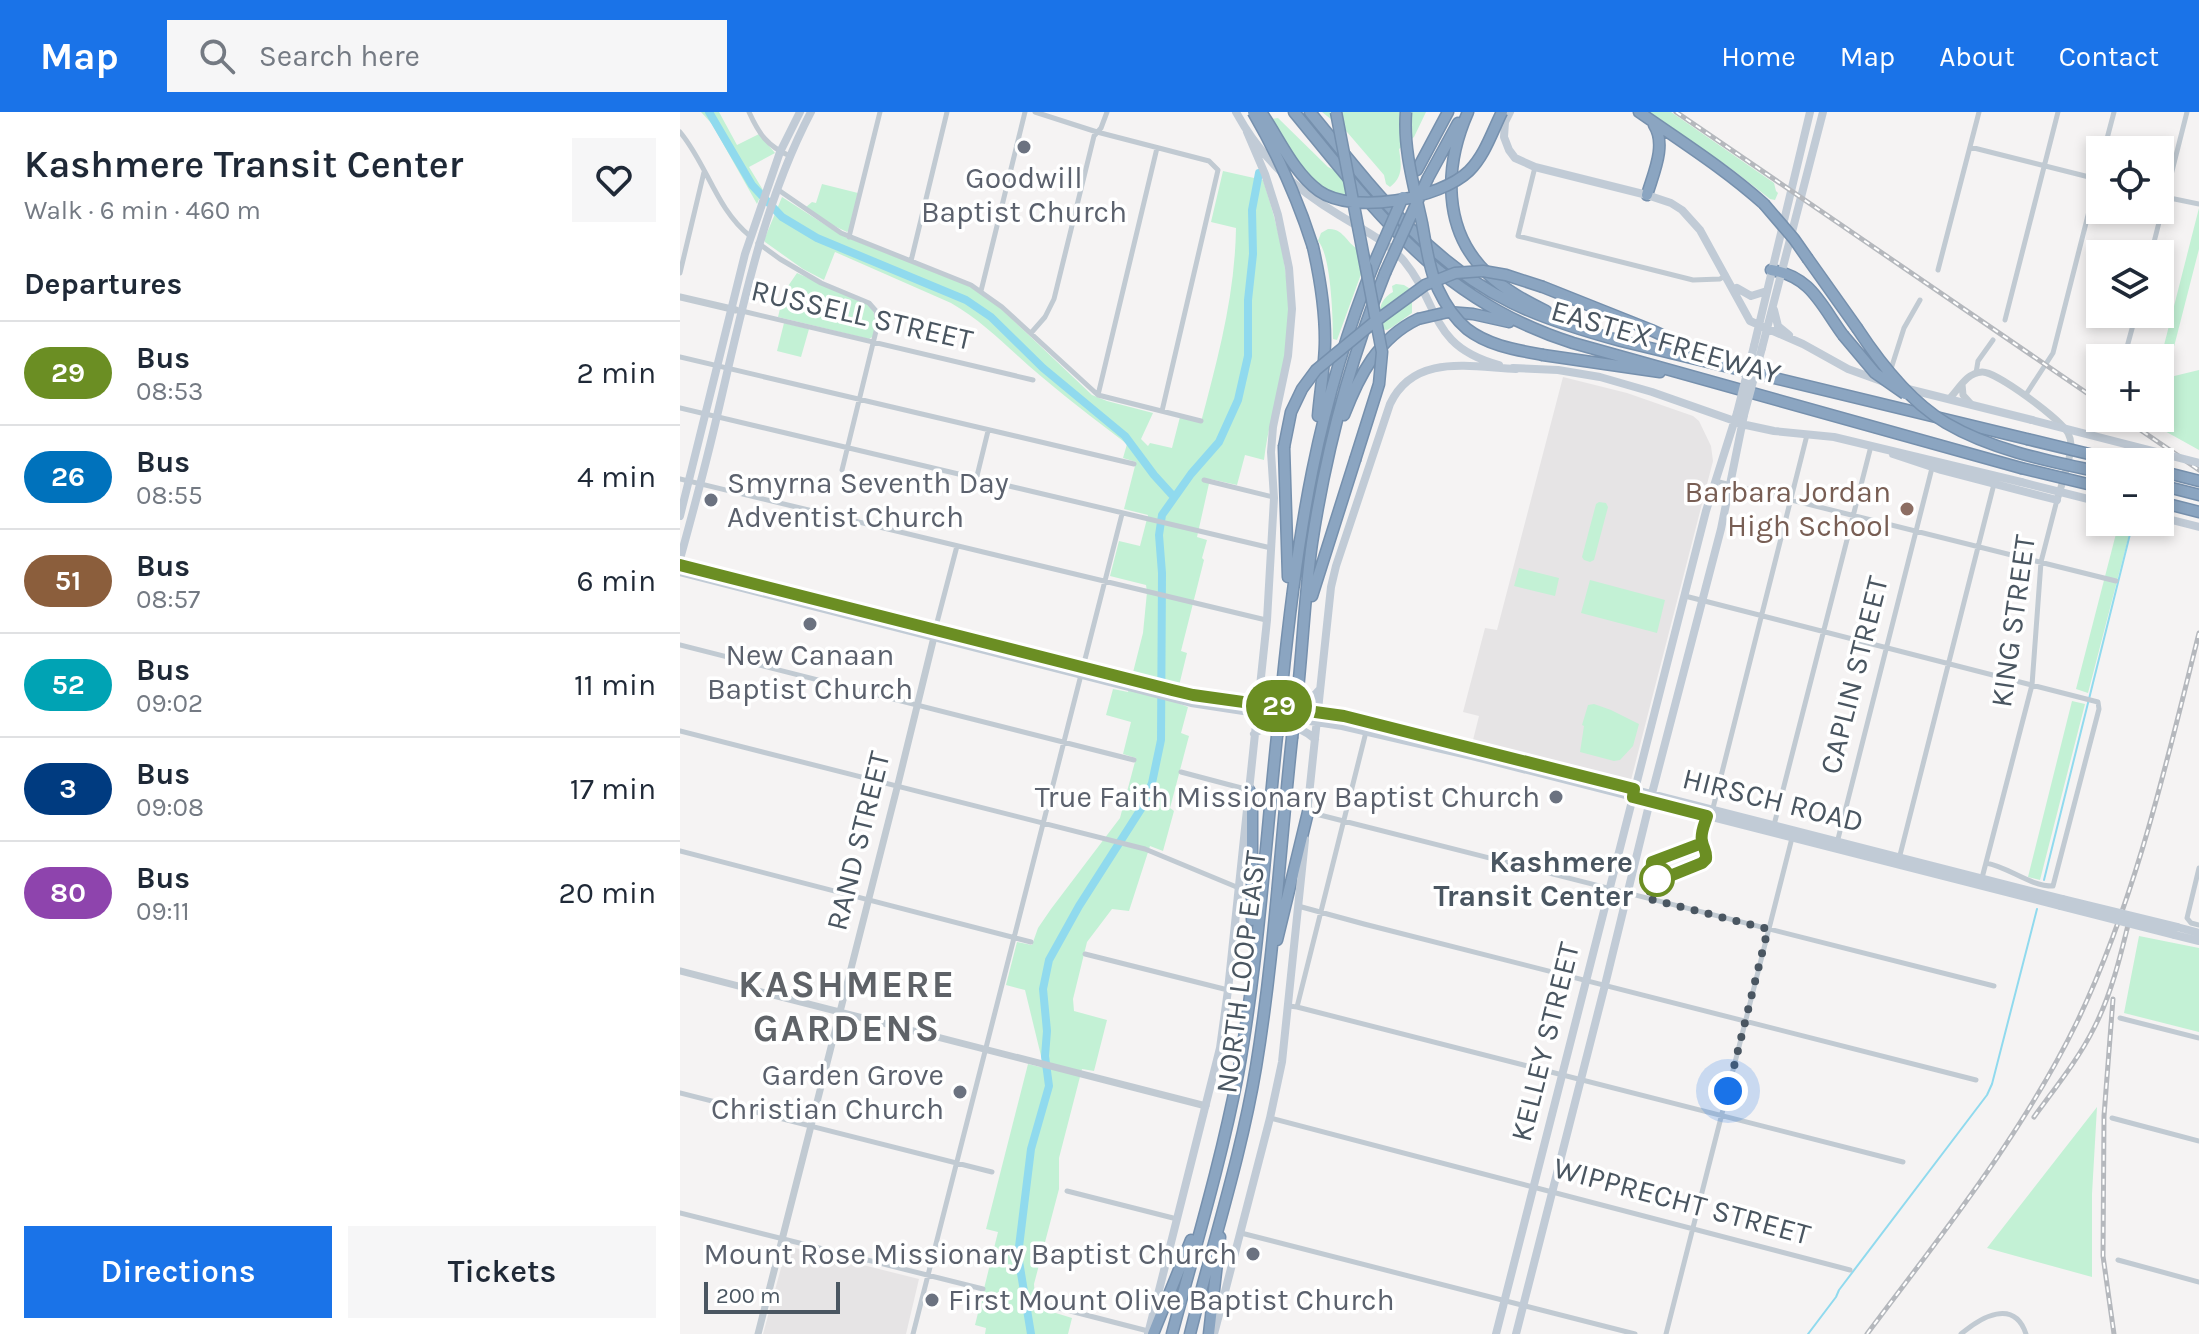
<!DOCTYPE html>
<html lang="en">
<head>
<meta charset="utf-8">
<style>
  body { margin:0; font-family:Karla,sans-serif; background:#f6f6f7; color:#1f2937; height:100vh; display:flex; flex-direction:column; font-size:30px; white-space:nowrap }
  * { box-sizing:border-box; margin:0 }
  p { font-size:26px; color:#747a83 }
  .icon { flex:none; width:44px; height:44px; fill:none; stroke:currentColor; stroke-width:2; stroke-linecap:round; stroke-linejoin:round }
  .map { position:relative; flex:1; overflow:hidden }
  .drawer { display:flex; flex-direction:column; background:#fff; width:680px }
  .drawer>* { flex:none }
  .badge { padding:0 16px; border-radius:26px; font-size:28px; line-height:52px }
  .fabs { position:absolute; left:1406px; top:24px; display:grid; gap:16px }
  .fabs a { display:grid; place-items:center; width:88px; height:88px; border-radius:0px; background:#fff; box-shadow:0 4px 12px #0003; font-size:40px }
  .scale { position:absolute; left:24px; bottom:20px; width:136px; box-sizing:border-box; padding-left:8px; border:4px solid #4a5661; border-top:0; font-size:22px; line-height:28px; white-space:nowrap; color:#4a5661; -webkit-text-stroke:6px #fff; paint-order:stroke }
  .you { position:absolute; width:40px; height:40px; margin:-20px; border:6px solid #fff; border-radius:50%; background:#1a73e8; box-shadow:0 0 0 12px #1a73e833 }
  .map>.badge { position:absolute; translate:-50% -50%; box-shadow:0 0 0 4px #fff }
  h2 { padding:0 24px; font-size:30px; line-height:72px }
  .round { display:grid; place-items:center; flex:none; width:84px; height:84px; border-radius:0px; background:#f6f6f7 }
  .overview { display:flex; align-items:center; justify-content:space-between; height:136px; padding:0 24px }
  h1 { font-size:38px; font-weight:600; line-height:60px }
  .primary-button { display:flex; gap:16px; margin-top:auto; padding:16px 24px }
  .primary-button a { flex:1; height:92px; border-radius:0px; background:#1a73e8; color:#fff; font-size:32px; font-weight:600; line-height:92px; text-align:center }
  .primary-button a+a { background:#f6f6f7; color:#1f2937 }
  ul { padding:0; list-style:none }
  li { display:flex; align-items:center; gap:24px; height:104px; padding:0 24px; border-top:2px solid #e0e1e3 }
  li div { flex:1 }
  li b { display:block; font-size:30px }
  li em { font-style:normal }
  li .badge { min-width:88px; font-weight:700; text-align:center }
  header { display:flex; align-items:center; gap:48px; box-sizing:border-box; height:112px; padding:0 40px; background:#1a73e8; color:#fff }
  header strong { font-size:38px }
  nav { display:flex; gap:44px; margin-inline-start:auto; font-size:28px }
  .search { width:560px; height:72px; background:#f6f6f7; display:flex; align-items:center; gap:20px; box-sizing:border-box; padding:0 28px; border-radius:0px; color:#747a83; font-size:30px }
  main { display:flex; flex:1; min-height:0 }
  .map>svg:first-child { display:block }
</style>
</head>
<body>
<header>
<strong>Map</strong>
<div class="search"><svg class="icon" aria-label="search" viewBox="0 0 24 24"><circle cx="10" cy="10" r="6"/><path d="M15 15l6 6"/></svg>Search here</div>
<nav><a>Home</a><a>Map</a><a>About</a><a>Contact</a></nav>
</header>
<main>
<section class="drawer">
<div class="overview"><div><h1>Kashmere Transit Center</h1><p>Walk · 6 min · 460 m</p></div><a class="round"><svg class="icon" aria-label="heart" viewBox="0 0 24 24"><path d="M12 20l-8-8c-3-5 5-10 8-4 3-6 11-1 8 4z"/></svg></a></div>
<h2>Departures</h2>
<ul>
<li><span class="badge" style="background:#6b8e23;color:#fff">29</span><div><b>Bus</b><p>08:53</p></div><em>2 min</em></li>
<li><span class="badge" style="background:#0072bc;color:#fff">26</span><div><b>Bus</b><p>08:55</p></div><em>4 min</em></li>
<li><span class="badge" style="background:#8b5e3c;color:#fff">51</span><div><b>Bus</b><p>08:57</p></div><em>6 min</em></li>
<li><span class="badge" style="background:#00a3b4;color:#fff">52</span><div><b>Bus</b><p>09:02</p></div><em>11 min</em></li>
<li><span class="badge" style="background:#003b80;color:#fff">3</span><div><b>Bus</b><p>09:08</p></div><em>17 min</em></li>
<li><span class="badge" style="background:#8e44ad;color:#fff">80</span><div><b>Bus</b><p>09:11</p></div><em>20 min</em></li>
</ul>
<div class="primary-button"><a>Directions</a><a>Tickets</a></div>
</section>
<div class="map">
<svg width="1519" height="1222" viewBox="0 0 1519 1222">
  <rect width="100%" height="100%" fill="#f5f3f3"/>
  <path fill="#e6e4e5" d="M 883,265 L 947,281 L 1013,304 L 1019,309 L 1031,334 L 1033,349 L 951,668 L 793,628 L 799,604 L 783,600 L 805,516 L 817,518 Z
    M 107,1134 L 239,1167 L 226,1222 L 83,1222 Z"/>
  <path fill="#c3f1d5" d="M 21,0 L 39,0 L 57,33 L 79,22 L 95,41 L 69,55 L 83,78 L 77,92 L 32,12 Z
    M 642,0 L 746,0 L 734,25 L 719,37 C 721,52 724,64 710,75 L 706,72 L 704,63 L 667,20 Z
    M 969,0 L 991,0 L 1094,71 L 1096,79 L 1098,81 L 1095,88 L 1090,87 L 1053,58 Z
    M 598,6 L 648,55 L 654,58 L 678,87 C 670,86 660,86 653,82 C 623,69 607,34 591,7 Z
    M 543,59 L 583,68 C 602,126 615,184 605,245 C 599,279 588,313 584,348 L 565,343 L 557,373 L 530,367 L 517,425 L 527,428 L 522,446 L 524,448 L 501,539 L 507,541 L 495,590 L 508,595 L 501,621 L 509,624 L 490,696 L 494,699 L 483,739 L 470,734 L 449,799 L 432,797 L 407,830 L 393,887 L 394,899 L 427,908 L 414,959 L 402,957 L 379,1046 L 379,1077 L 354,1172 L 355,1185 L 366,1186 L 366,1198 L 392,1206 L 388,1222 L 305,1222 L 306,1216 L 295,1213 L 318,1120 L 306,1117 L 348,952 L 360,955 L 362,948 L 345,878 L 326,873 L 337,830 L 352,833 L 358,816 L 371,797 L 440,706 L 456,646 L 443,642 L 451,610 L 426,603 L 433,577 L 448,580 L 463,521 L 467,480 L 466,473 L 430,464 L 439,429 L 460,434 L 468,403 L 444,397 L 456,350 L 443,346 L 447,332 C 414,307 380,281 349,254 C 323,231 301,208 271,191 L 155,140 L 144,168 L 123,157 L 85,130 L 84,128 L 102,85 L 161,123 L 289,174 L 316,192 L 412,283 L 427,289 L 473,301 L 461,327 L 468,334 L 470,331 L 492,336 L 500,305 L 521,310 C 538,246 555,183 556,116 L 531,110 Z
    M 142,72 L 178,81 L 170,117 L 167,120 L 150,112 L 126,95 L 132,90 L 136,91 Z
    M 1519,96 L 1519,137 L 1486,266 L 1519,258 L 1519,338 L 1465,308 L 1466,306 L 1480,306 L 1480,249 Z
    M 648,117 C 665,116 667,134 681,138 L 684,154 L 657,228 L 653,227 C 653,206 651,142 638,129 L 641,121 Z
    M 117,161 L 187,192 C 198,202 196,211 194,224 L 189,227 L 98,205 L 104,180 Z
    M 716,172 L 724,173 L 732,178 L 732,201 C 729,203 709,218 707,218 C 705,218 703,217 702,217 C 698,202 698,188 713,180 L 712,174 Z
    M 104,211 L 129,217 L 121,245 L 97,239 Z
    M 919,390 L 926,391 L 928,395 L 914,448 L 910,450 L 904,448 L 902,445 L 916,392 Z
    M 1439,410 L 1450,410 L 1449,423 L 1408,581 L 1396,577 Z
    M 839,456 L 879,466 L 875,484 L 834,474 Z
    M 910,468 L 985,488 L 977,521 L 901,501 Z
    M 1392,589 L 1405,592 L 1360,768 L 1348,765 Z
    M 914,592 L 931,598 L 959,612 L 953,634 L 940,648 L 934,649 L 900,640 L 904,614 L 902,613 L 908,593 Z
    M 1459,824 L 1519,836 L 1519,920 L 1444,901 Z
    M 1417,995 L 1412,1082 L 1412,1165 L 1307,1136 Z"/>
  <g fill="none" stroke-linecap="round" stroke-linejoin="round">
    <path stroke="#90daee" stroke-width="2" d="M 1364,768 L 1453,410
      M 1128,1222 L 1156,1185 L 1159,1178 L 1307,983 L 1312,972 L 1357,797"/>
    <path stroke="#90daee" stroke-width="8" d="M 29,0 L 72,73 L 102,105 L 137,126 L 286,188 L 311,205 L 363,256 L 445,324 L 474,363 L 494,385
      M 351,1222 L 338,1143 L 351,1037 L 369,974 L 365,944 L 367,919 L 363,877 L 369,848 L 399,794 L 461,697 L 472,671 L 481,628 L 482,461 L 479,423 L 482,403 L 511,362 L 539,330 L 558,288 L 568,244 L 568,188 L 573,142 L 572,98 L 579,61"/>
    <defs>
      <path id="motorway" d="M 614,0 C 698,102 760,189 893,231 L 1341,356
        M 630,0 C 689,72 746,149 832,191 C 867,208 904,219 941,229 L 1347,327
        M 788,0 C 764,54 762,119 808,162 C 825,178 846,189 866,199
        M 959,0 C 1002,30 1045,57 1084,92
        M 737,58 L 768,0
        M 748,66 L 778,11
        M 967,83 C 973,62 987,33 974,13
        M 633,135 C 640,166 645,197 645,228 C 645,253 640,279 638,304
        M 1128,147 L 1177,216
        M 1091,158 C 1131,164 1141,193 1163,223
        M 863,175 L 971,218 L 1034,247
        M 768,200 L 793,202 L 829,210
        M 863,243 L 980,260
        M 664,303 C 679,264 698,226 738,207
        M 604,335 L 608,465
        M 1480,359 L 1519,369
        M 1480,373 L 1519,383
        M 1480,390 L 1519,400
        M 632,484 L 675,348
        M 602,575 C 617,424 637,291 695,149
        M 618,577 C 623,529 625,480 632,431 C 646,339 670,248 705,161
        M 569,678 L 572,684 L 572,808
        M 597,828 L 628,700
        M 473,1222 L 511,1128
        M 492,1222 C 515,1136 541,1050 558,962 C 578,851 585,737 597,624
        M 510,1222 C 532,1133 561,1045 576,955 C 594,846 600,736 612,626
        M 529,1222 L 540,1125"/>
    </defs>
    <use href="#motorway" stroke="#7690ad" stroke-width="13"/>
    <path stroke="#c1cad2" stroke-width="5" d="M 69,0 C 79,22 87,34 110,44
      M 355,0 L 417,20 L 529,49 L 538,58 L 482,299
      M 0,20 C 27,52 36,97 70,124
      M 1290,35 L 1417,67
      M 1424,38 L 1434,0
      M 855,55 L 838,124 L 1013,168 L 1040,167 L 1046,163
      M 97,77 L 161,121 L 291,173 L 322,195 L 418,283 L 521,309
      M 1480,84 L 1519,92
      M 169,125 L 200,0
      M 78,131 L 100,147 L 141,171 L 189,191 L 196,199 L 198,211 L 162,358
      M 1471,142 L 1507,0
      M 231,149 L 267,0
      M 1258,158 L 1299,0
      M 0,161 L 24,60
      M 301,179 L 345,0
      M 62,199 L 353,268
      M 1325,208 L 1378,0
      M 351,221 L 365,205 L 374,187 L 414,24 L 421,16 L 427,0
      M 0,245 L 454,352
      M 1444,246 L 1456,202
      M 1210,260 L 1224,216 L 1240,188
      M 1296,261 L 1298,249 L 1313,228
      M 418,283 L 477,36
      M 1345,284 L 1373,241 L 1420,56
      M 0,296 L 591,436
      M 0,367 L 586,508
      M 296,368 L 308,319
      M 524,368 L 593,385
      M 1035,369 L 1436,469
      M 1005,484 L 1418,590 L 1419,597 L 1373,774 C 1349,774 1329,755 1306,751
      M 255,518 L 277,434
      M 0,533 L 454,648
      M 0,619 L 465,737 L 559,776
      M 501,660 L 569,678
      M 628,700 L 1314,874
      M 1032,700 L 1127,323
      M 1094,713 L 1191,334
      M 1157,731 L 1252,356
      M 0,739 L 351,830
      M 1219,747 L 1314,372
      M 1519,756 L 1507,806 L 1511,811 L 1519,813
      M 1302,766 L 1352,573 L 1361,450 L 1377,388
      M 618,794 L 684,812 L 1296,968
      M 405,842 L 548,878
      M 609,894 L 617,895 L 1223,1050
      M 617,895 L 686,620
      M 1440,906 L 1519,926
      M 0,981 L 312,1060
      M 590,1006 L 1170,1158
      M 1432,1006 L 1519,1029
      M 387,1079 L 497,1107
      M 0,1101 L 303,1177
      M 561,1121 L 955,1222
      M 1438,1148 L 1519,1170
      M 367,1193 L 468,1219
      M 233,1222 L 442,402
      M 986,1222 L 1112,726
      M 1281,1222 C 1301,1205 1334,1186 1346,1222"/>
    <path stroke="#c1cad2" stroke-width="7" d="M 0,185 L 56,198
      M 1282,272 L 1283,283 L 1292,293
      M 1269,287 C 1279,277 1286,261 1302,260 C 1316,259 1380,307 1388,321 C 1390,325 1391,329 1391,333 C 1391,346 1381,375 1377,388
      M 0,859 L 526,994
      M 78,1222 L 218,672 L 255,521"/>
    <path stroke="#c1cbd6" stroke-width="8" d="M 556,0 C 581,46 614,76 659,103 C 680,116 707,129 724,149 C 761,194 749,234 819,253
      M 830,0 L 825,10 L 824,25 L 829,38 L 835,46 L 855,55 L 967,83 L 991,91 L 1002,98 L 1020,118 L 1070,209 L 1123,232 L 1168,257 L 1204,270
      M 1057,176 L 1071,184 L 1087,179
      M 1094,198 L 1098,214 L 1109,223
      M 1074,234 L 1130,0
      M 1082,236 L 1143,0
      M 833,256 L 878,258 L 920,265 L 972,280 L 1066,313 L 1094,319 L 1154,325 L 1341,370
      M 1224,276 L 1352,308
      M 1213,342 L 1261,358 L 1377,388
      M 0,404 L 65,142 L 100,40 L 120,0
      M 1480,405 L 1519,415
      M 0,447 C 13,400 26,352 37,304 C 61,203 82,93 131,0
      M 0,453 L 255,519 L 513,583 L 638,599 L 685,609 L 1382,787
      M 0,460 L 511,591 L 662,614 L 792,644 L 1381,794
      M 579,576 C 596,588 627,596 640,577
      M 574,622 C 591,608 620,613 635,627
      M 627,702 L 651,475 L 656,454 L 710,292 C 734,241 790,255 836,257
      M 1497,815 L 1519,821
      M 1495,823 L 1519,829
      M 468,1222 L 540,936 L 548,878 L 587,508 L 594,386 L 591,340 L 593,315 L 608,244 L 612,197 L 609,156 L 598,103 L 585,62 L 567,20
      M 534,1222 L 590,1006 L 602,950 L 625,728
      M 816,1222 L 1026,399 L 1057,301
      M 836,1222 L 925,873 L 970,689 L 1041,417 L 1064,303"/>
    <use href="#motorway" stroke="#8ba5c1" stroke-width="10"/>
    <defs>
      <path id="rail" d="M 996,0 L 1420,290
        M 1443,306 L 1519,358
        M 1433,887 L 1424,1004 L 1423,1144 L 1434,1222
        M 1354,1005 C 1375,976 1398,948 1414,916 C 1431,883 1440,846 1449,809
        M 1187,1222 C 1262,1122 1342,1023 1397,910 C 1456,786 1486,653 1519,521"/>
    </defs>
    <use href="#rail" stroke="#b5b8bd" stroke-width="5"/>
    <use href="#rail" stroke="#fff" stroke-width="2" stroke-dasharray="6" stroke-linecap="butt"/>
    <defs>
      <path id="motorway-bridge" d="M 573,0 C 598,43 618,88 633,135
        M 581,0 C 599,26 613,60 639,79 C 673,103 760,87 789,59 C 805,43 812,20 822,0
        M 656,0 L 702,240 L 699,272 L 675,348
        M 726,0 C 723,37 734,74 742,111 C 746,133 749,156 758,177 C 765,192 774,206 787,217 C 809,234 837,238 863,243
        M 1084,92 L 1114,127 L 1128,147
        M 695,149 L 723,85
        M 705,161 L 748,66
        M 738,207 L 768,200
        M 1177,216 C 1200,251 1229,289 1266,311 C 1312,338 1368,349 1420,360
        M 1163,223 L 1195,261 L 1225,282
        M 1347,327 L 1442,350
        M 604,335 L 611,300 L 622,277 L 636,258 L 693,211 L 745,173 L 775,161 L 803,159 L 826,163 L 863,175
        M 1341,356 L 1420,375
        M 597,624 L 602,575
        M 612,626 L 618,577"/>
    </defs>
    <use href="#motorway-bridge" stroke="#7690ad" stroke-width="13" stroke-linecap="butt"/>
    <path stroke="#c1cbd6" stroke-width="8" d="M 1057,301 L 1074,234
      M 1064,303 L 1082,236
      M 1352,308 L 1519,351
      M 1341,370 L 1420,390
      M 1382,787 L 1497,815
      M 1381,794 L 1495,823"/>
    <use href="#motorway-bridge" stroke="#8ba5c1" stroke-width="10"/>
  </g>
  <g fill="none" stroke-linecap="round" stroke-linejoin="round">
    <defs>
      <path id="line" d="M 0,453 L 492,578 L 513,583 L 664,604 L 954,677 L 953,685 L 1027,704 C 1025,711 1020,721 1022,729 C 1023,736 1027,739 1026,747 L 1022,751 L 980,768 L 971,763 L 972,750 L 1017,733"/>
    </defs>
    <use href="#line" stroke="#fff" stroke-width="18"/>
    <use href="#line" stroke="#6b8e23" stroke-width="12"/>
    <path stroke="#4a5661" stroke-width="8" stroke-dasharray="0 14.4" d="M 977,767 L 966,786 L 1088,817 L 1048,979"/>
  </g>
  <g fill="#6b7280" stroke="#fff" stroke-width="3">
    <circle cx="344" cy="35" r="8"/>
    <circle cx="31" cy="388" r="8"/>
    <circle cx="130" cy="512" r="8"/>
    <circle cx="876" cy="685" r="8"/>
    <circle cx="280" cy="980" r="8"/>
    <circle cx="573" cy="1142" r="8"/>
    <circle cx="252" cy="1188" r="8"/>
  </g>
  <circle fill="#8d6e63" stroke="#fff" stroke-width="3" cx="1227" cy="397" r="8"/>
  <circle fill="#fff" stroke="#6b8e23" stroke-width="4" cx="977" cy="767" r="16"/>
  <g text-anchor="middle" stroke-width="7" stroke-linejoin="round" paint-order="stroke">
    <g font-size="30" fill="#5b616d" stroke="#fff" text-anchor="end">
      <text x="344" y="76" text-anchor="middle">Goodwill<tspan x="344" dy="34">Baptist Church</tspan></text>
      <text x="47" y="381" text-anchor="start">Smyrna Seventh Day<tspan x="47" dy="34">Adventist Church</tspan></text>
      <text x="130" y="553" text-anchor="middle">New Canaan<tspan x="130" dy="34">Baptist Church</tspan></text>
      <text x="860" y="695">True Faith Missionary Baptist Church</text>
      <text x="264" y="973">Garden Grove<tspan x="264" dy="34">Christian Church</tspan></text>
      <text x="557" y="1152">Mount Rose Missionary Baptist Church</text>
      <text x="268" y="1198" text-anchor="start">First Mount Olive Baptist Church</text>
    </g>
    <g font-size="30" fill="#4a5661" stroke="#fff">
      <text transform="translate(182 203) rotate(13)" y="10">RUSSELL STREET</text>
      <text transform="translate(986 230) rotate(16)" y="10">EASTEX FREEWAY</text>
      <text transform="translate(1333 509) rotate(-82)" y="10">KING STREET</text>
      <text transform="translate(1174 563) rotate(-76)" y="10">CAPLIN STREET</text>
      <text transform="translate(1093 688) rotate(14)" y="10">HIRSCH ROAD</text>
      <text transform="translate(178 729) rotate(-76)" y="10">RAND STREET</text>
      <text transform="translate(561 860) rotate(-83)" y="10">NORTH LOOP EAST</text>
      <text transform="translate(865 930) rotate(-76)" y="10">KELLEY STREET</text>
      <text transform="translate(1002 1089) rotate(15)" y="10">WIPPRECHT STREET</text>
    </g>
    <g font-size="30" fill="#785e54" stroke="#fff" text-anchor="end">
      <text x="1211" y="390">Barbara Jordan<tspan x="1211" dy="34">High School</tspan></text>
    </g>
    <g font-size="30" font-weight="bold" fill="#4a5661" stroke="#fff" text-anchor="end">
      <text x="953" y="760">Kashmere<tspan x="953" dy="34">Transit Center</tspan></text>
    </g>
    <g font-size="38" font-weight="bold" letter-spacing="2" fill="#5f6368" stroke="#fff">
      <text x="167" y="885">KASHMERE<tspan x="167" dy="44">GARDENS</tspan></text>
    </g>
  </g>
</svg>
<div class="fabs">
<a><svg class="icon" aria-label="locate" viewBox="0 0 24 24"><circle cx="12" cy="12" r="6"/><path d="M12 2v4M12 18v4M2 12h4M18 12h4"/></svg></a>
<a><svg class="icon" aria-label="layers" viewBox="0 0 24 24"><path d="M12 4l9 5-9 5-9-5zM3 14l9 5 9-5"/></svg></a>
<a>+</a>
<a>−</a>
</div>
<div class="scale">200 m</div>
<div class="you" style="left:1048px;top:979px"></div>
<b class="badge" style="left:599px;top:594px;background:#6b8e23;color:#fff">29</b>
</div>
</main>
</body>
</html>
